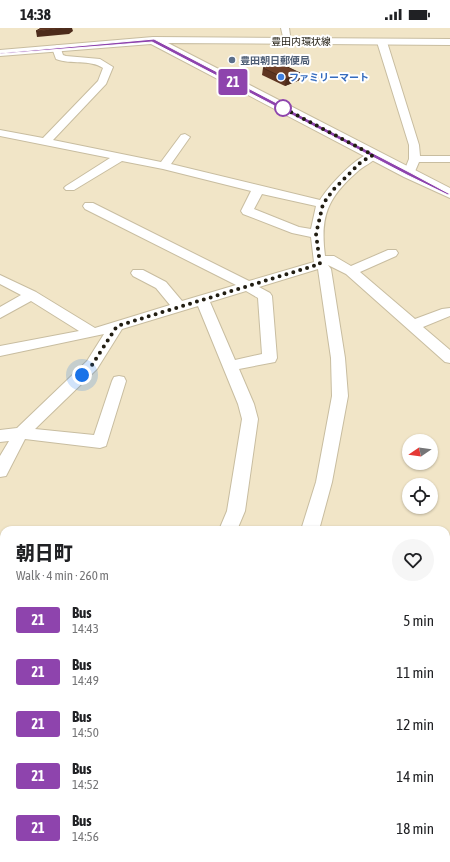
<!DOCTYPE html>
<html lang="en">
<head>
<meta charset="utf-8">
<style>
  body { margin:0; font-family:"Asap Condensed","Noto Sans JP",sans-serif; background:#f6f6f6; color:#202124; height:100vh; display:flex; flex-direction:column; font-size:15px; white-space:nowrap }
  * { box-sizing:border-box; margin:0 }
  p { font-size:13px; color:#757577 }
  .icon { flex:none; width:22px; height:22px; fill:none; stroke:currentColor; stroke-width:2; stroke-linecap:round; stroke-linejoin:round }
  .map { position:relative; flex:1; overflow:hidden }
  .drawer { position:absolute; left:0px; top:498px; width:450px; height:336px; display:flex; flex-direction:column; background:#fff; border-radius:12px 12px 0 0; box-shadow:0 1px 3px #0004 }
  .drawer>* { flex:none }
  .badge { padding:0 8px; border-radius:3px; font-size:14px; line-height:26px }
  .needle { width:26px; rotate:257deg }
  .tools { position:absolute; left:402px; top:406px; display:grid; gap:8px }
  .tools a { display:grid; place-items:center; width:36px; height:36px; border-radius:50%; background:#fff; box-shadow:0 1px 3px #0004; font-size:20px }
  .you { position:absolute; width:20px; height:20px; margin:-10px; border:3px solid #fff; border-radius:50%; background:#1a73e8; box-shadow:0 0 0 6px #1a73e833 }
  .map>.badge { position:absolute; translate:-50% -50%; box-shadow:0 0 0 2px #fff }
  .round { display:grid; place-items:center; flex:none; width:42px; height:42px; border-radius:21px; background:#f6f6f6 }
  .overview { display:flex; align-items:center; justify-content:space-between; height:68px; padding:0 16px }
  h1 { font-size:19px; font-weight:800; line-height:30px }
  ul { padding:0; list-style:none }
  li { display:flex; align-items:center; gap:12px; height:52px; padding:0 16px }
  li div { flex:1 }
  li b { display:block; font-size:15px }
  li em { font-style:normal }
  li .badge { min-width:44px; font-weight:700; text-align:center }
  .status { display:flex; justify-content:space-between; align-items:center; height:28px; padding:0 20px; background:#fff; direction:ltr }
  .status svg { height:11px; fill:currentColor }
  .map>svg:first-child { display:block }
</style>
</head>
<body>
<div class="status"><b>14:38</b><svg viewBox="0 0 49 12"><path d="M0 12V9h3v3zM5 12V6h3v6zM10 12V3h3v9zM15 12V0h3v12zM26 1h20v11H26zM47 4h2v5h-2z"/></svg></div>
<div class="map">
<svg width="450" height="834" viewBox="0 0 450 834">
  <rect width="100%" height="100%" fill="#f1e5c7"/>
  <g fill="none" stroke-linecap="round" stroke-linejoin="round">
    <defs>
      <path id="minor" d="M 281,0 L 289,0 L 290,7 L 289,9 L 283,9 Z
        M 382,11 L 387,14 L 419,117 L 420,128 L 450,128 L 450,134 L 419,134 L 413,148 L 405,148 L 403,146 L 409,131 L 409,117 L 377,14 Z
        M 57,17 L 60,18 L 63,27 L 66,28 L 100,31 L 113,39 L 106,56 L 53,112 L 161,134 L 181,107 L 185,106 L 190,109 L 171,136 L 320,172 C 328,159 361,121 377,125 L 379,127 C 374,134 363,138 357,144 C 327,170 320,189 325,228 L 334,228 L 351,238 L 388,222 L 396,222 L 398,225 L 396,228 L 360,244 L 415,291 L 442,281 L 450,280 L 450,288 L 423,299 L 450,322 L 450,335 L 445,334 L 346,246 L 328,237 L 331,241 L 345,330 L 348,368 L 332,454 L 319,502 L 301,502 L 316,454 L 332,368 L 331,330 L 318,241 L 259,259 L 270,265 L 272,268 L 277,330 L 275,334 L 239,341 L 254,376 L 258,391 L 245,483 L 237,502 L 219,502 L 227,483 L 242,391 L 238,376 L 198,278 L 122,301 L 97,341 L 35,401 L 94,407 L 112,353 L 114,349 L 119,348 L 124,349 L 126,353 L 106,418 L 100,420 L 25,411 L 6,448 L 0,449 L 0,428 L 9,413 L 0,414 L 0,402 L 17,400 L 87,333 L 104,306 L 0,328 L 0,318 L 79,303 L 31,273 L 0,290 L 0,279 L 21,267 L 0,256 L 0,247 L 36,264 L 95,300 L 170,277 L 156,260 L 133,248 L 131,245 L 133,242 L 143,242 L 166,254 L 182,273 L 236,257 L 85,181 L 83,178 L 85,175 L 93,175 L 249,253 L 314,234 L 311,209 L 292,205 L 243,186 L 241,183 L 251,163 L 163,141 L 122,133 L 74,162 L 66,162 L 64,160 L 66,158 L 110,130 L 0,108 L 0,102 L 43,110 L 98,53 L 103,40 C 90,31 71,37 56,31 L 52,20 ZM 262,166 L 316,178 L 311,201 L 299,199 L 254,181 ZM 246,263 L 258,270 L 262,326 L 235,332 L 210,274 Z
        M 0,544 L 4,545 L 4,561 L 0,560 Z
        M 450,548 L 450,565 L 446,566 L 446,549 Z
        M 0,696 L 4,697 L 4,718 L 0,717 Z
        M 446,752 L 450,754 L 450,779 L 446,777 Z
        M 20,830 L 44,830 L 43,834 L 19,834 Z
        M 93,830 L 117,830 L 119,834 L 95,834 Z
        M 291,830 L 320,830 L 318,834 L 289,834 Z
        M 324,830 L 348,830 L 350,834 L 326,834 Z"/>
      <path id="tertiary" d="M 153,9 L 450,11 L 450,17 L 168,15 L 450,160 L 450,170 L 404,149 L 151,16 L 0,28 L 0,22 Z"/>
    </defs>
    <use href="#minor" stroke="#c8bda0" stroke-width="2"/>
    <use href="#tertiary" stroke="#c8bda0" stroke-width="2"/>
    <use href="#minor" fill="#fff" fill-rule="evenodd"/>
    <use href="#tertiary" fill="#fff" fill-rule="evenodd"/>
  </g>
  <path fill="#5e3521" d="M 263,40 L 300,45 L 300,52 L 285,58 L 262,47 Z"/>
  <path fill="#4c2b1b" d="M 66,0 L 72,0 L 73,3 L 69,6 L 37,9 L 36,3 Z
    M 300,45 L 300,52 L 285,58 L 286,51 Z"/>
  <path fill="#6d3e26" stroke="#4c2b1b" d="M 41,0 L 66,0 L 36,3 Z
    M 277,34 L 300,45 L 286,51 L 263,40 Z"/>
  <path fill="#8e44ad" stroke="#fff" d="M 154,11 L 411,145 L 450,166 L 448,167 L 407,147 L 152,14 L 0,26 L 0,25 Z"/>
  <g fill="none" stroke-linecap="round" stroke-linejoin="round">
    <path stroke="#211d12" stroke-width="4" stroke-dasharray="0 7.2" d="M 82,347 L 92,337 L 117,298 L 320,236 L 316,206 L 323,176 L 333,162 L 361,134 L 373,127 L 283,80"/>
  </g>
  <circle fill="#5c6f8a" stroke="#fff" stroke-width="1.5" cx="232" cy="32" r="4"/>
  <circle fill="#3f7fe0" stroke="#fff" stroke-width="1.5" cx="281" cy="49" r="4"/>
  <circle fill="#fff" stroke="#8e44ad" stroke-width="2" cx="283" cy="80" r="8"/>
  <g text-anchor="middle" stroke-width="4" stroke-linejoin="round" paint-order="stroke">
    <g font-size="10" fill="#211d12" stroke="#fff">
      <text x="301" y="17">豊田内環状線</text>
    </g>
    <g font-size="10" font-weight="bold" fill="#4e5e75" stroke="#fff" text-anchor="start">
      <text x="240" y="36">豊田朝日郵便局</text>
    </g>
    <g font-size="10" font-weight="bold" fill="#366cbe" stroke="#fff" text-anchor="start">
      <text x="289" y="53">ファミリーマート</text>
    </g>
  </g>
</svg>
<div class="tools">
<a><svg class="needle" viewBox="-14 -14 28 28"><path d="M0-13l5 13h-10z" fill="#e53935"/><path d="M0 13l5-13h-10z" fill="#757577"/></svg></a>
<a><svg class="icon" aria-label="locate" viewBox="0 0 24 24"><circle cx="12" cy="12" r="6"/><path d="M12 2v4M12 18v4M2 12h4M18 12h4"/></svg></a>
</div>
<div class="you" style="left:82px;top:347px"></div>
<b class="badge" style="left:233px;top:54px;background:#8e44ad;color:#fff">21</b>
<section class="drawer">
<div class="overview"><div><h1>朝日町</h1><p>Walk · 4 min · 260 m</p></div><a class="round"><svg class="icon" aria-label="heart" viewBox="0 0 24 24"><path d="M12 20l-8-8c-3-5 5-10 8-4 3-6 11-1 8 4z"/></svg></a></div>
<ul>
<li><span class="badge" style="background:#8e44ad;color:#fff">21</span><div><b>Bus</b><p>14:43</p></div><em>5 min</em></li>
<li><span class="badge" style="background:#8e44ad;color:#fff">21</span><div><b>Bus</b><p>14:49</p></div><em>11 min</em></li>
<li><span class="badge" style="background:#8e44ad;color:#fff">21</span><div><b>Bus</b><p>14:50</p></div><em>12 min</em></li>
<li><span class="badge" style="background:#8e44ad;color:#fff">21</span><div><b>Bus</b><p>14:52</p></div><em>14 min</em></li>
<li><span class="badge" style="background:#8e44ad;color:#fff">21</span><div><b>Bus</b><p>14:56</p></div><em>18 min</em></li>
</ul>
</section>
</div>
</body>
</html>
